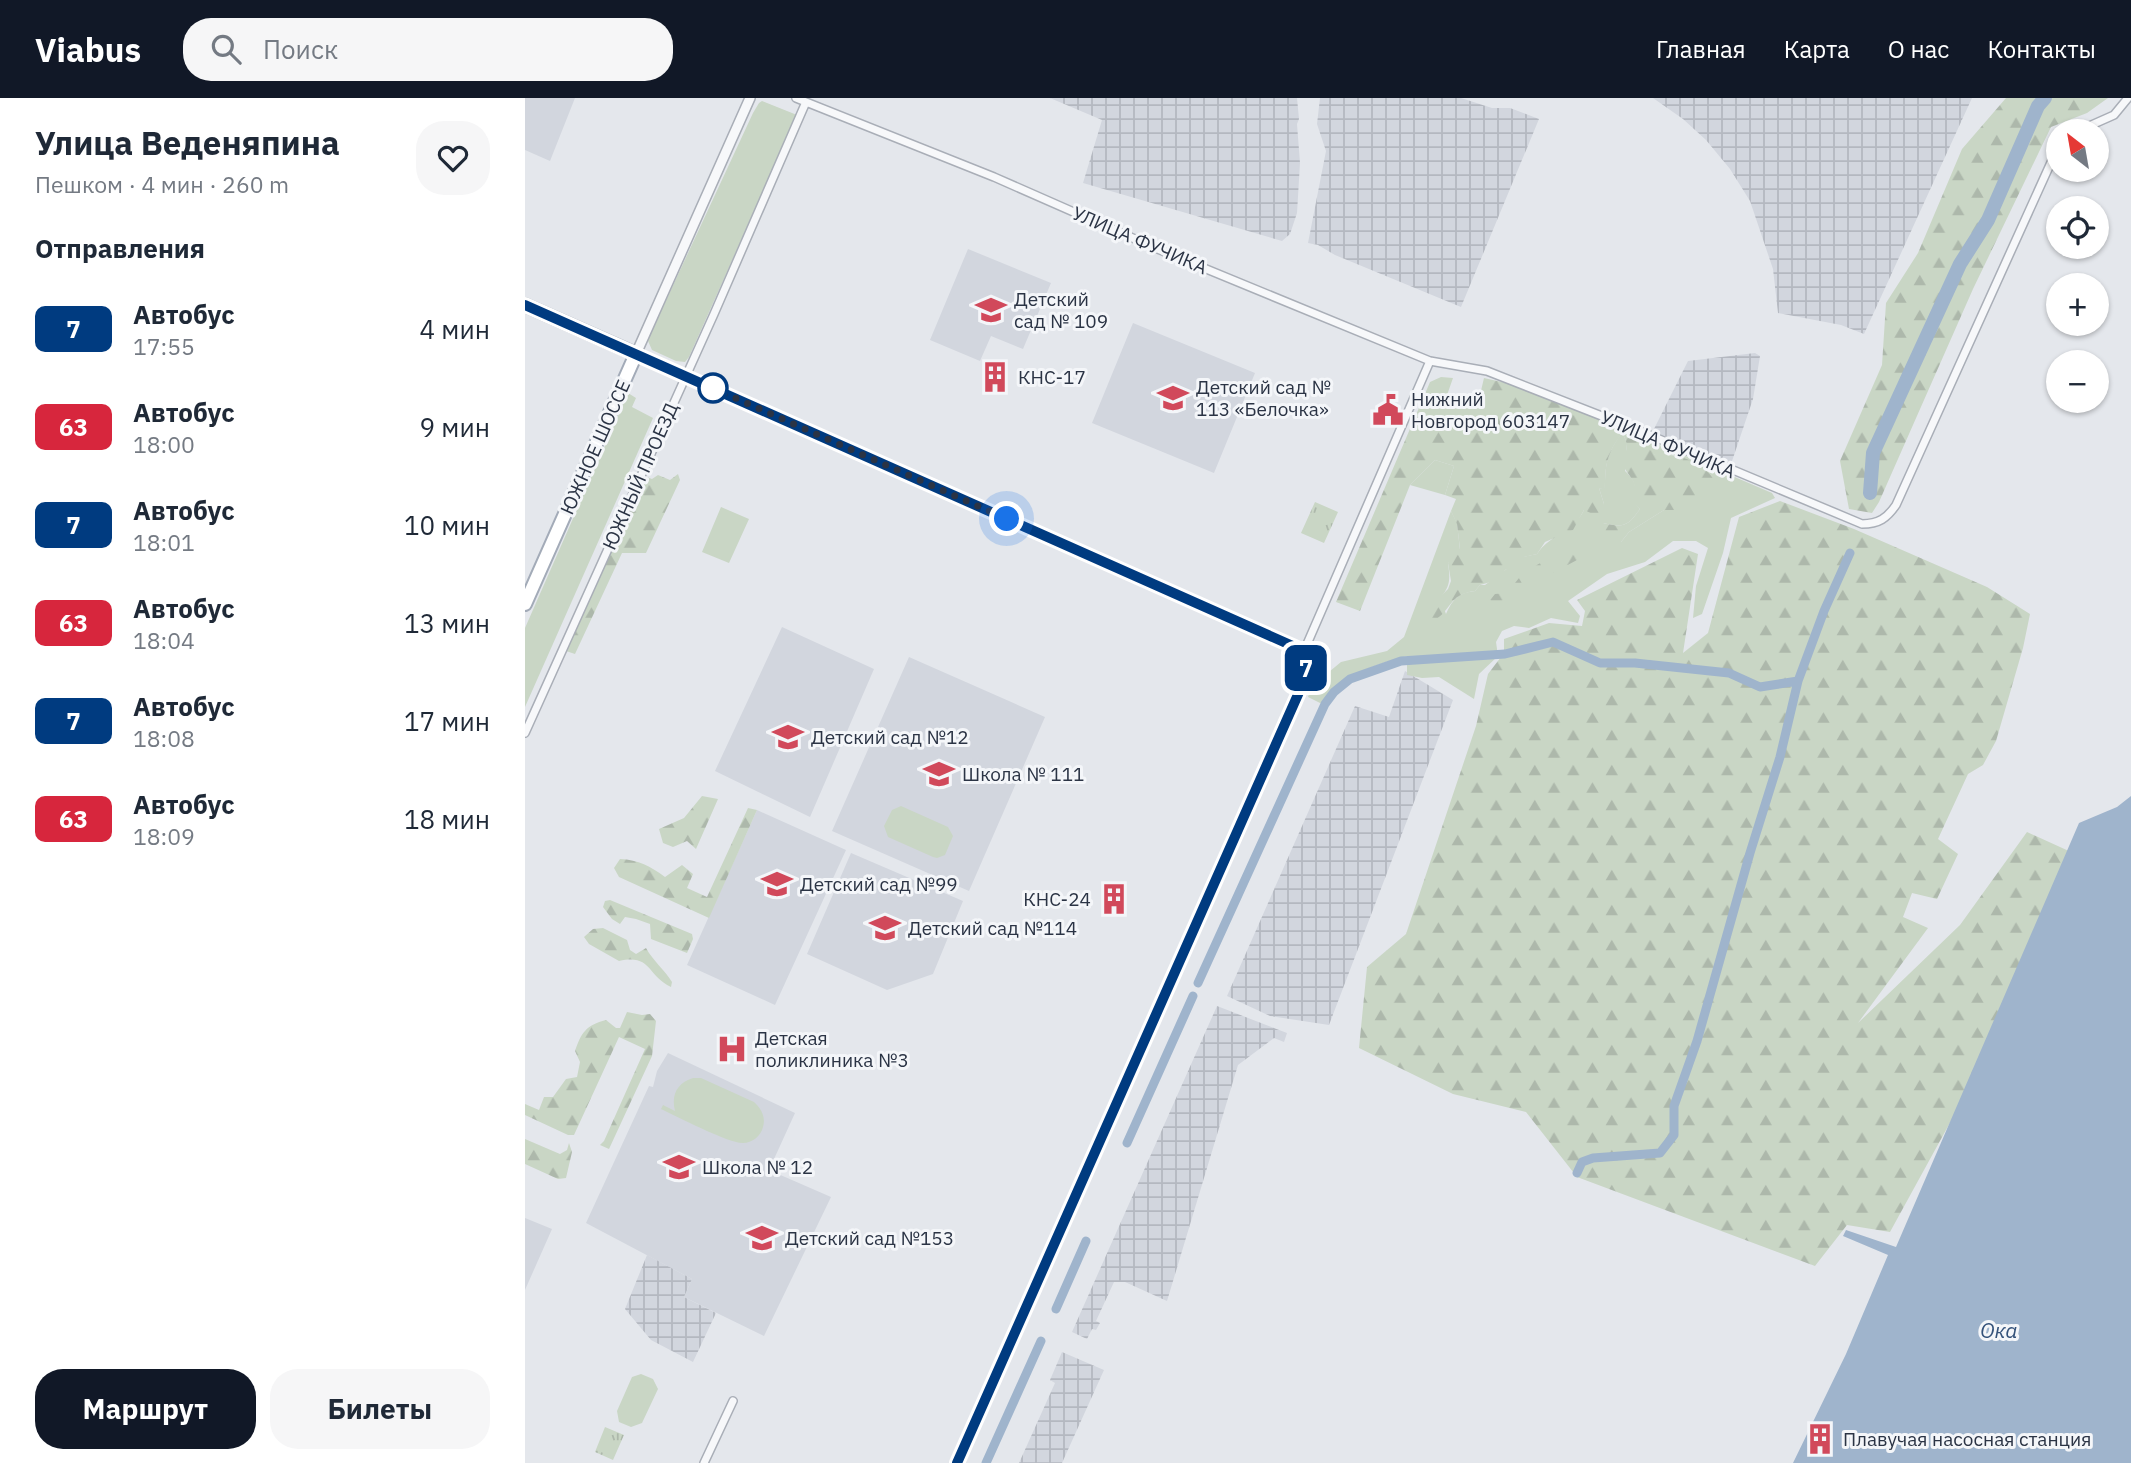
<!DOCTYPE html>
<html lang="ru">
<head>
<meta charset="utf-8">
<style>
  body { margin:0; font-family:"IBM Plex Sans",sans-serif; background:#f6f6f7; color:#1f2937; height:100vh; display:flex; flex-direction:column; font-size:26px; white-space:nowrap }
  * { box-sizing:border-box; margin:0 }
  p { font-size:23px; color:#747a83 }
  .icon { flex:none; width:38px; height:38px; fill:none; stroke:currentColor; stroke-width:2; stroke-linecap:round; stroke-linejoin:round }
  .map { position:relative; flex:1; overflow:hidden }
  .details { display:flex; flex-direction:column; background:#fff; width:525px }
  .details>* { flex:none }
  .badge { padding:0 14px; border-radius:10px; font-size:24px; line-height:46px }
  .needle { width:46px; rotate:329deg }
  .buttons { position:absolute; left:1521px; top:21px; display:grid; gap:14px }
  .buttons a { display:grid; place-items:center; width:63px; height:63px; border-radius:50%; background:#fff; box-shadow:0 2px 5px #0004; font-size:35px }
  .you { position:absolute; width:35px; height:35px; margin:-18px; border:5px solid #fff; border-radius:50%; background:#1a73e8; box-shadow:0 0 0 10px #1a73e833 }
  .map>.badge { position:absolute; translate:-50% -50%; box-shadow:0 0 0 4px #fff }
  h2 { padding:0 35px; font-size:26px; line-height:63px }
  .round { display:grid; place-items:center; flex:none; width:74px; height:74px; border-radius:28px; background:#f6f6f7 }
  .headline { display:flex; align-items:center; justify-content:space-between; height:119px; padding:0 35px }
  h1 { font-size:33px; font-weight:700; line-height:52px }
  .cta { display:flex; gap:14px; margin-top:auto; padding:14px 35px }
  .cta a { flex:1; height:80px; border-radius:28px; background:#111827; color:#fff; font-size:28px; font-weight:700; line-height:80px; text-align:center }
  .cta a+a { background:#f6f6f7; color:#1f2937 }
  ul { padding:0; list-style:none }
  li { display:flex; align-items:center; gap:21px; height:98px; padding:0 35px }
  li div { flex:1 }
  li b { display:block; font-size:26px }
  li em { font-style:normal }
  li .badge { min-width:77px; font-weight:700; text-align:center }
  header { display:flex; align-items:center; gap:42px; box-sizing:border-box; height:98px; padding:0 35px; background:#111827; color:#fff }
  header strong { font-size:33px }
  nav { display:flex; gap:38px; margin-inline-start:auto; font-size:24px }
  .search { width:490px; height:63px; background:#f6f6f7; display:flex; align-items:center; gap:18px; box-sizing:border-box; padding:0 24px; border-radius:28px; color:#747a83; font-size:26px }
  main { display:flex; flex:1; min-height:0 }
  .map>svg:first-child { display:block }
</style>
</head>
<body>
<header>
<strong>Viabus</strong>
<div class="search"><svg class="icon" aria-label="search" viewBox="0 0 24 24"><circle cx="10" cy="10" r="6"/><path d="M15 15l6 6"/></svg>Поиск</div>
<nav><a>Главная</a><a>Карта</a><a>О нас</a><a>Контакты</a></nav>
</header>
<main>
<section class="details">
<div class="headline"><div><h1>Улица Веденяпина</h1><p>Пешком · 4 мин · 260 m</p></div><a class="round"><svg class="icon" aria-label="heart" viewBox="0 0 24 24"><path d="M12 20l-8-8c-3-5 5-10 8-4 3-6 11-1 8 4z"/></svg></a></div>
<h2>Отправления</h2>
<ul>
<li><span class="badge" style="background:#003b80;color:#fff">7</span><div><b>Автобус</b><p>17:55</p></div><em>4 мин</em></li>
<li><span class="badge" style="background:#d7263d;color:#fff">63</span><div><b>Автобус</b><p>18:00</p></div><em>9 мин</em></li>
<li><span class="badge" style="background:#003b80;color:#fff">7</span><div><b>Автобус</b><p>18:01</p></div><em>10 мин</em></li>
<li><span class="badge" style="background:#d7263d;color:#fff">63</span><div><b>Автобус</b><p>18:04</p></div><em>13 мин</em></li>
<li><span class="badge" style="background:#003b80;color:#fff">7</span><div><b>Автобус</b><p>18:08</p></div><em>17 мин</em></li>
<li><span class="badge" style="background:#d7263d;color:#fff">63</span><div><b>Автобус</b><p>18:09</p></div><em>18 мин</em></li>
</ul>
<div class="cta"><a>Маршрут</a><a>Билеты</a></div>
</section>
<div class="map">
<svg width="1606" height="1365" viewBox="0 0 1606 1365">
  <defs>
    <pattern id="industrial-grid" width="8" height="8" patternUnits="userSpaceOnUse" patternTransform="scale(1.75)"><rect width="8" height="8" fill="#d2d6de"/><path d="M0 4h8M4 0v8" fill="none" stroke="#b4b8c0"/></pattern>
    <pattern id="forest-firs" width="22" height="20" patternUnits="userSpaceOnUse" patternTransform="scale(1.75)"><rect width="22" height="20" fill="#c9d6c5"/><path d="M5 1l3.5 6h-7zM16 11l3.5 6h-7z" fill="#adb8ab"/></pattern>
    <pattern id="park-tufts" width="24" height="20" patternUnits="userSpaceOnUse" patternTransform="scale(1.75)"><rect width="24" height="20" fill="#c9d6c5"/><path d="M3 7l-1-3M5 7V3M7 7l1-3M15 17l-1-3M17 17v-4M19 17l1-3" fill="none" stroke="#adb8ab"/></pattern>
  </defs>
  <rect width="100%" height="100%" fill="#e4e7ec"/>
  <path fill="#d2d6de" d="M 0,0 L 50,0 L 25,63 L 0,52 Z
    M 443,151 L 526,185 L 498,251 L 466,238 L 455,263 L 405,242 Z
    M 608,225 L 730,275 L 689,375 L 567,325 Z
    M 257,529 L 349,571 L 285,719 L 190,673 Z
    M 384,559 L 520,619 L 444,793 L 307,733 Z
    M 232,712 L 321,752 L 250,907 L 162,867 Z
    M 326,755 L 438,803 L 408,876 L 362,892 L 282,856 Z
    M 143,955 L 270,1015 L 244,1072 L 306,1099 L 239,1238 L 159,1199 L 167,1181 L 61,1125 L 124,988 L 128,989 L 132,973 Z
    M 0,1120 L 27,1131 L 0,1192 Z"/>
  <path fill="url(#industrial-grid)" d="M 525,0 L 772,0 L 774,21 L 772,26 L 775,65 L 772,115 L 765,136 L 757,143 L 558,85 L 577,22 Z
    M 795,0 L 936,0 L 967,10 L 985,10 L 1014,21 L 936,209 L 810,157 L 793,147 L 783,145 L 801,53 L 792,26 Z
    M 1128,0 L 1447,0 L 1339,236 L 1316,227 L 1253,215 L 1248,171 L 1225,103 L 1205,71 L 1181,42 L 1158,21 Z
    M 1230,255 L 1235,258 L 1228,301 L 1206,366 L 1128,333 L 1163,263 Z
    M 880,573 L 928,602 L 804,927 L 745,918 L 702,898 L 830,608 L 864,619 Z
    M 692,908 L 762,935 L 759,944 L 749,940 L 713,967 L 642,1203 L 600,1184 L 589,1184 L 571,1223 L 575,1225 L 571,1232 L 567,1231 L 562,1241 L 547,1234 Z
    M 122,1157 L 167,1181 L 159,1199 L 191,1215 L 168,1264 L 126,1242 L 100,1211 Z
    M 537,1254 L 579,1272 L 537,1365 L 494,1365 L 530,1285 L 525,1282 Z"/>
  <path fill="#c9d6c5" d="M 237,3 L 272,17 L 164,259 L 160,264 L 151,263 L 127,252 L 123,243 L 125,237 L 228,15 L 234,5 Z
    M 103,295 L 111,300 L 107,309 L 128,320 L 0,609 L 0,530 Z
    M 1097,334 L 1102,345 L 1100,373 C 1111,383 1112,389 1109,404 L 1115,411 C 1103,428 1099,430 1078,425 L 1085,444 L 1096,444 L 1104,434 L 1139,412 L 1149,357 L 1136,359 L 1128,356 L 1128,344 L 1247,395 L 1250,400 L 1206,420 L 1198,455 L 1177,516 L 1168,520 L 1171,488 L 1183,450 L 1171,443 L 1148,443 L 1120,464 L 1082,476 L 1043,503 L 1055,518 L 1053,525 L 1026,520 L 1004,530 L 989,528 L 977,533 L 971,544 L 973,558 L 954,576 L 949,601 L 914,579 L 897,580 L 882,577 L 882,558 C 844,568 824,575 801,608 L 783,599 L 787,588 L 816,564 L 862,553 L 879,539 L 926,413 L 932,425 L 935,452 L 923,465 C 925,480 926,488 915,500 L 921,516 C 928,501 933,495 950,493 L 955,487 L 960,487 L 998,459 L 1012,456 C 1025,436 1048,435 1059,412 L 1079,406 L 1074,390 L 1080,391 C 1080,365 1082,356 1097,334 Z
    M 910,362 L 929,368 L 920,397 L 885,387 Z
    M 196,409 L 224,421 L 204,465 L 177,454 Z
    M 376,708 L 423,729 L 428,738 L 420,757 L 412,760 L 408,759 L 363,739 L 359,728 L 367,712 Z
    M 168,980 L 176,980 L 229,1004 C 236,1010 241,1019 238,1029 C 236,1038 227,1045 218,1045 C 205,1046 151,1018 136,1011 L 138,1007 L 150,1013 C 146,997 152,985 168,980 Z
    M 116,1276 L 128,1281 L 133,1291 L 117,1325 L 106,1329 L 94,1324 L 92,1313 L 107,1279 Z"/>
  <path fill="url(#forest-firs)" d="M 1481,0 L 1583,0 L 1562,15 L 1526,29 L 1448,191 L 1354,404 L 1347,415 L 1324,411 L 1315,363 L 1357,267 L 1361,205 L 1393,155 L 1437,51 Z
    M 916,279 L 928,280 L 921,300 L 938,298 L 954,301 L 959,280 L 1003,290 L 1128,344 L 1128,356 C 1136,358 1143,356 1151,358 C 1166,361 1181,369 1189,382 L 1180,391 L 1149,412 L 1139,412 L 1104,434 L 1096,444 L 1085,444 L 1077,450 L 1069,433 L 1078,425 C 1099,430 1103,428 1115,411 L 1108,404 C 1114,380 1104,382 1096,363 C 1103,352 1104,346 1097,335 C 1082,356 1080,366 1080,392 L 1074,390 L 1079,406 L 1072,418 L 1059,412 L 1048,432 L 1020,444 L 1012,456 L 999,459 L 996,467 L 980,472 L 976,481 L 955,487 L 950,493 C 922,497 929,511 907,524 L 899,522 L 903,511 L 923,491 L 926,483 L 923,465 L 927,454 L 935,451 L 932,426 L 926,413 L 931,401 L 920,397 L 929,368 L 910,362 L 885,387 L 835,513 L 811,504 L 905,284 Z
    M 153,376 L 155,382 L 121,455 L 97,455 L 50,556 L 38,552 L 117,377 L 127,381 L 133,377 L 145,382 Z
    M 1255,403 L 1329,431 L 1462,489 L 1505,516 L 1498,550 L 1471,643 L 1458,667 L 1443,676 L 1413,741 L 1433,756 L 1412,801 L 1387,795 L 1378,819 L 1403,830 L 1333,925 L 1435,827 L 1502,734 L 1568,764 L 1365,1134 L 1322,1127 L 1290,1168 L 1052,1079 L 1001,1014 L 928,996 L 834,950 L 842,869 L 881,836 L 951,628 L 963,576 L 979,555 L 979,541 L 1024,525 L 1057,528 L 1060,513 L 1052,502 L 1157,450 L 1173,456 L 1158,555 L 1183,535 L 1214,419 Z
    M 1048,446 L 1056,450 L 1052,462 L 981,500 L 974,509 L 965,502 L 970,496 L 982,495 L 998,475 Z
    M 177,698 L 193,701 L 171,751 L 162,743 L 148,749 L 138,745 L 134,731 L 159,720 Z
    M 223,710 L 232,712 L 184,820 L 94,779 L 89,770 L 95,761 C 114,762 125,768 140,779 L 157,767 L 168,776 L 162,790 L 182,799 Z
    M 85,802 L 167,836 L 168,841 L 162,855 L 126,841 L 125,826 L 111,821 L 100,819 L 95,826 L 87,821 L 78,809 L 80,803 Z
    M 78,830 L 102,842 L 105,852 L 111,856 L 121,850 C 128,863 140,872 147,884 L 146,889 C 121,877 127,856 94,863 L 64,846 L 59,839 L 68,831 Z
    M 102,914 L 117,917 L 125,916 L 131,923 L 127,958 L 84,1051 L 75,1047 L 79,1043 L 120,951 L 94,939 L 49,1037 L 43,1037 L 0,1017 L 0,1006 L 14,1012 L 19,999 L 28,999 L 41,981 L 52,979 L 55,964 L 50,953 C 56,935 61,927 81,922 L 91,930 L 95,930 Z
    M 0,1041 L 35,1056 L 42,1052 L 44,1045 L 47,1054 L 41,1080 L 33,1081 L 0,1066 Z"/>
  <path fill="url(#park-tufts)" d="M 790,404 L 813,414 L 799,445 L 776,435 Z
    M 80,1329 L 99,1337 L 88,1362 L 70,1354 Z"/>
  <path fill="#9fb4cc" d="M 1606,698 L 1606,1365 L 1268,1365 L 1321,1256 L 1363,1157 L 1318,1138 L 1321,1132 L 1371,1149 L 1554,725 L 1592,709 Z"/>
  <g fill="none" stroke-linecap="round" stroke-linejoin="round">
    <path stroke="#9fb4cc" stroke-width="9" d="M 673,885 L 800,606 L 809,594 L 825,581 L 876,563 L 980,556 L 1028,544 L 1075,565 L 1110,565 L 1204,575 L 1235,589 L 1273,583 L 1299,513 L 1325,455
      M 602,1045 L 668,898
      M 1052,1075 L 1057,1064 L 1068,1060 L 1135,1055 L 1149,1037 L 1149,1008 L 1172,943 L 1225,755 L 1255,659 L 1273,583
      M 531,1211 L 561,1143
      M 461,1365 L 516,1243"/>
    <path stroke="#9fb4cc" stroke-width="14" d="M 1345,395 L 1348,355 L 1435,166 L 1463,122 L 1513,8 L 1520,0"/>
    <defs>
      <path id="minor" d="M 271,0 L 469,79 L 635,152 L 905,263 L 962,273 L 1115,333 L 1337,426 C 1354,426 1362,420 1371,407 L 1533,49
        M 1553,33 L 1589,17 L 1603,0
        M 111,256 L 779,553
        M 779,553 L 905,263
        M 0,635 L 189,216 L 281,4
        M 179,1365 L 208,1303
        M 432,1365 L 779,583 L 781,568 L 779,553"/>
      <path id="tertiary" d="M 111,256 L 225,0"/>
      <path id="primary" d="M 0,207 L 111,256 L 0,506"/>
    </defs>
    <use href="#minor" stroke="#a9aeb7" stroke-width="10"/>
    <use href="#tertiary" stroke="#a9aeb7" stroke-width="12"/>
    <use href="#primary" stroke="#a3abb8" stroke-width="16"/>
    <use href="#minor" stroke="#f7f8fa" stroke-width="7"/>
    <use href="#tertiary" stroke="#f7f8fa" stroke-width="9"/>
    <use href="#primary" stroke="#fff" stroke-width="12"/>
  </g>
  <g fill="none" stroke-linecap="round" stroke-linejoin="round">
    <defs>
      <path id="line" d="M 0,207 L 779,553 L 781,568 L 779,583 L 432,1365"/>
    </defs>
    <use href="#line" stroke="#fff" stroke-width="16"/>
    <use href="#line" stroke="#003b80" stroke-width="10"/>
    <path stroke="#2b3445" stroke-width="7" stroke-dasharray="0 12.6" d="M 188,290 L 482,421"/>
  </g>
  <defs>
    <symbol id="school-bare" viewBox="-9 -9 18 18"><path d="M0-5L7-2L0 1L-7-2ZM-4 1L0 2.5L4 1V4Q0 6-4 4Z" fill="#d1495b" stroke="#f4f6f9" stroke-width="2.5" paint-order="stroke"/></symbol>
    <symbol id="building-bare" viewBox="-9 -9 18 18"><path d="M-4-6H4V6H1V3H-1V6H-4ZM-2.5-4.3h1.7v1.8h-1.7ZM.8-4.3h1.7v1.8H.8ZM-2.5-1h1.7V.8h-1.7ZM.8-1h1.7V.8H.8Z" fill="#d1495b" stroke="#f4f6f9" stroke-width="2.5" paint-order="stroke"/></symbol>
    <symbol id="civic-bare" viewBox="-9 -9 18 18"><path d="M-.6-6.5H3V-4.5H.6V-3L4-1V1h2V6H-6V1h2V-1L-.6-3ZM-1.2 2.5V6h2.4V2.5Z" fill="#d1495b" stroke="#f4f6f9" stroke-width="2.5" paint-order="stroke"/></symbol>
    <symbol id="hospital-bare" viewBox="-9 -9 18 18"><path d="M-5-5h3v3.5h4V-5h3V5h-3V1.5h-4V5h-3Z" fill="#d1495b" stroke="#f4f6f9" stroke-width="2.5" paint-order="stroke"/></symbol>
  </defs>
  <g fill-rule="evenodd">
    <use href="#school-bare" x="444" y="190" width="44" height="44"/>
    <use href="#building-bare" x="448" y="257" width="44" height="44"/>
    <use href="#school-bare" x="626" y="278" width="44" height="44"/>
    <use href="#civic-bare" x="841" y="290" width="44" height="44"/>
    <use href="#school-bare" x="241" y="617" width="44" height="44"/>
    <use href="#school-bare" x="392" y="654" width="44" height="44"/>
    <use href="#school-bare" x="230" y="764" width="44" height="44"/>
    <use href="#building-bare" x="567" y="779" width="44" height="44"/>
    <use href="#school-bare" x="338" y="808" width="44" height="44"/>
    <use href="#hospital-bare" x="185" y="929" width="44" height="44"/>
    <use href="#school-bare" x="132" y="1047" width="44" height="44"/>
    <use href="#school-bare" x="215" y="1118" width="44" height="44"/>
    <use href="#building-bare" x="1273" y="1319" width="44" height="44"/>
  </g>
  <circle fill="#fff" stroke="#003b80" stroke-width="3.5" cx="188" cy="290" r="14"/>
  <g text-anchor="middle" stroke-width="6" stroke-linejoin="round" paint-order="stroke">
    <g font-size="19" fill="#2b3445" stroke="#f4f6f9">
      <text transform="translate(615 142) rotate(23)" y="7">УЛИЦА ФУЧИКА</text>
      <text transform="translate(1143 346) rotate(23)" y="7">УЛИЦА ФУЧИКА</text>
      <text transform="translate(70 349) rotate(-66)" y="7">ЮЖНОЕ ШОССЕ</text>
      <text transform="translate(115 378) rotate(-66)" y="7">ЮЖНЫЙ ПРОЕЗД</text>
    </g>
    <g font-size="19" fill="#2b3445" stroke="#f4f6f9" text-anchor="start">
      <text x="489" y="208">Детский<tspan x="489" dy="22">сад № 109</tspan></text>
      <text x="493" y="286">КНС-17</text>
      <text x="671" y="296">Детский сад №<tspan x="671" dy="22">113 «Белочка»</tspan></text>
      <text x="886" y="308">Нижний<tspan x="886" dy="22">Новгород 603147</tspan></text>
      <text x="286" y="646">Детский сад №12</text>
      <text x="437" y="683">Школа № 111</text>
      <text x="275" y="793">Детский сад №99</text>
      <text x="566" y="808" text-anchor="end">КНС-24</text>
      <text x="383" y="837">Детский сад №114</text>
      <text x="230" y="947">Детская<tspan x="230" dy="22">поликлиника №3</tspan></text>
      <text x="177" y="1076">Школа № 12</text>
      <text x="260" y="1147">Детский сад №153</text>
      <text x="1318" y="1348">Плавучая насосная станция</text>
    </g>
    <g font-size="21" font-style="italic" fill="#34527a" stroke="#f4f6f9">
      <text x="1474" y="1240">Ока</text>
    </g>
  </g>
</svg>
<div class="buttons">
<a><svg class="needle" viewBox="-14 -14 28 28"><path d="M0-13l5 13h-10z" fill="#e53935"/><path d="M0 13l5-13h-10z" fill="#747a83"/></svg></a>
<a><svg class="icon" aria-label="locate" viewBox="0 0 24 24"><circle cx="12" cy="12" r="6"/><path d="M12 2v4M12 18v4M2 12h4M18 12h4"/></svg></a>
<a>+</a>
<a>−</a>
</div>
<div class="you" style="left:482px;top:421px"></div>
<b class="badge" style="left:781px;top:570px;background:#003b80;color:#fff">7</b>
</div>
</main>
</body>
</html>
